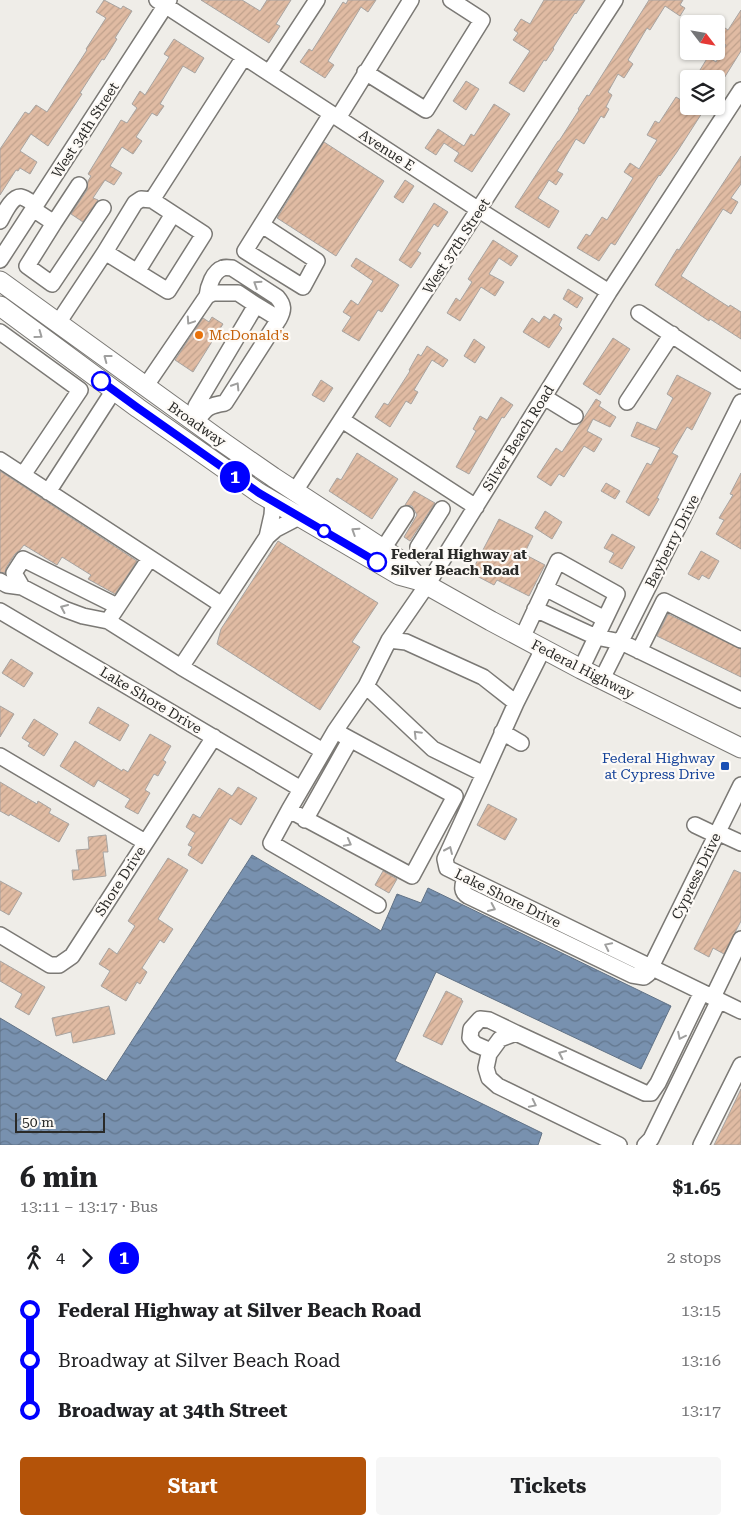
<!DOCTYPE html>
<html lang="en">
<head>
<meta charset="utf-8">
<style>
  body { margin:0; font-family:"Roboto Serif",serif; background:#f6f6f6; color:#202124; height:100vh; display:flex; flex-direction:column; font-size:19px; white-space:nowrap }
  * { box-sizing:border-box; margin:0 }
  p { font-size:16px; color:#757577 }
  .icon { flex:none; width:28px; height:28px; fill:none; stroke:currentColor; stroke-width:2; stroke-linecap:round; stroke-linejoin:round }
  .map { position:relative; height:1145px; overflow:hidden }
  .details { display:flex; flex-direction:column; background:#fff; flex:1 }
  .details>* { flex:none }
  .badge { padding:0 10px; border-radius:16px; font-size:18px; line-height:32px }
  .needle { width:32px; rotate:121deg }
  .tools { position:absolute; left:680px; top:15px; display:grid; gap:10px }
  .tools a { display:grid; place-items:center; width:45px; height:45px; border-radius:5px; background:#fff; box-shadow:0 1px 4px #0004; font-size:25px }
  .scale { position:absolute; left:15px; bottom:12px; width:90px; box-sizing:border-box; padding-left:5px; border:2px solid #2a2a28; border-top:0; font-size:14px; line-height:18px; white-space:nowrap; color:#2a2a28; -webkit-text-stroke:4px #fdfaf6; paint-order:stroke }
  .map>.badge { position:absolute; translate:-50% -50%; box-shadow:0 0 0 2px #fff }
  .legs { display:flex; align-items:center; gap:8px; height:55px; padding:0 20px; font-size:16px }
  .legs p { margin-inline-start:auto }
  .overview { display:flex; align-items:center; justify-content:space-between; height:85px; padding:0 20px }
  h1 { font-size:28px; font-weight:700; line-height:38px }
  .action { display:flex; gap:10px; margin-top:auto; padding:10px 20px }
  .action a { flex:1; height:58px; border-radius:5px; background:#b45309; color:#fff; font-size:20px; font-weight:700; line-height:58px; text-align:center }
  .action a+a { background:#f6f6f6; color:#202124 }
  ul { padding:0 20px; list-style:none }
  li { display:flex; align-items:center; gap:18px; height:50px; font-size:19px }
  li i { display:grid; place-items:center; width:8px; height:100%; margin:0 6px; background:currentColor }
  li i::after { content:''; width:12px; height:12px; margin:-6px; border:4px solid; border-radius:50%; background:#fff }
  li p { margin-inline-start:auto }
  li:first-child i { background:linear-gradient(#0000 50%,currentColor 0) }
  li:last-child i { background:linear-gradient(currentColor 50%,#0000 0) }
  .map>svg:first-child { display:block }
</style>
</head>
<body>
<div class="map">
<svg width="741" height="1145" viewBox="0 0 741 1145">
  <defs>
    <pattern id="water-waves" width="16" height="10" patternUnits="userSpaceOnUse" patternTransform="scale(1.25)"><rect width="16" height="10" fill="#7891af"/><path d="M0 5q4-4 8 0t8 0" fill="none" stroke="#63778e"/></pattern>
    <pattern id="building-hatch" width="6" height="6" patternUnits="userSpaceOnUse" patternTransform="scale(1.25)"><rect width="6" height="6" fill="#e0bba3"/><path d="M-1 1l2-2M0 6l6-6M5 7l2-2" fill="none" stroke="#c0a18c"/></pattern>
  </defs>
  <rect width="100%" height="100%" fill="#efede8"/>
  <path fill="url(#water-waves)" stroke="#617286" d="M 252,855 L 381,931 L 397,894 L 421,903 L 428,888 L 671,1006 L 641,1069 L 436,972 L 395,1061 L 542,1133 L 538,1145 L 0,1145 L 0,1018 L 106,1081 Z"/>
  <path fill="url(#building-hatch)" stroke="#a8a4a1" d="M 104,0 L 121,9 L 123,6 L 132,11 L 115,38 L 117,39 L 104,60 L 102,59 L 80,93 L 82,94 L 48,146 L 31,134 L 20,151 L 37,162 L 30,174 L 20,168 L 18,171 L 16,170 L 0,195 L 0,149 L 25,112 L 29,114 L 36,105 L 47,112 L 87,50 L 86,49 L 106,18 L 96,12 Z
    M 201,0 L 242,0 L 260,11 L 267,0 L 291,0 L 276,24 L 280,26 L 269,43 Z
    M 348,0 L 376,0 L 368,12 L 361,7 L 328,61 L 334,65 L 325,78 L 300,62 L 309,49 L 312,51 L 343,2 L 346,4 Z
    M 544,0 L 585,0 L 576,14 L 575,13 L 553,48 L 554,49 L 546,61 L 544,60 L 524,92 L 509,83 L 530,51 L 513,40 L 518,33 L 514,30 L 521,19 L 530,24 Z
    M 649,0 L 683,0 L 680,5 L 685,8 L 680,16 L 665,6 L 650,30 L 647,28 L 628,60 L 633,64 L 624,78 L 618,74 L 608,92 L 612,95 L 606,107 L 609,109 L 604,118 L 601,116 L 584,144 L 576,139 L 557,171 L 563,174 L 556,185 L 549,180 L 538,198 L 559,211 L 549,228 L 515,207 L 558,141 L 559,141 L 579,110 L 578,109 L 587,95 L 589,96 Z
    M 741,10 L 741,51 L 721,83 L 716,80 L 716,79 L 714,79 L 700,70 L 708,57 L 716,62 L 726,45 L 716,39 L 716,22 L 728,30 Z
    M 174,39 L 204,58 L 195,73 L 183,66 L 160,104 L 164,106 L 157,116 L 152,113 L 136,137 L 142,141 L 133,154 L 122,147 L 110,166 L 122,173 L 114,185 L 105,180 L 93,198 L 98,200 L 83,222 L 71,214 L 87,190 L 88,181 L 91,176 L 88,174 L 121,120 L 127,123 L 137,108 L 132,104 L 140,91 L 145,95 L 169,57 L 164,54 Z
    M 466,81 L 479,89 L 466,110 L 453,101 Z
    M 676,97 L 689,105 L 689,106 L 691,106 L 702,113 L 677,152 L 660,176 L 659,175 L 615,245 L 611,243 L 599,261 L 577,248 L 586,234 L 590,236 L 602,217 L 607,220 L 633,178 L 624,172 L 630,163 L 639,169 L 657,140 L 647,135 L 655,121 L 659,123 Z
    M 494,104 L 510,114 L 472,172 L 454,161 L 459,153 L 444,143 L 436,155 L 425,148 L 438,129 L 464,146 L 471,134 L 474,136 Z
    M 324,142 L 384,181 L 336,256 L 277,218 Z
    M 741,156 L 741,184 L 731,198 L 738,202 L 731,214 L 723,209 L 681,276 L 729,307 L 730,305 L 741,312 L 741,339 L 710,319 L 709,321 L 655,285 L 677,249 L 679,250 Z
    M 405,180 L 414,186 L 403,203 L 394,197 Z
    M 434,203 L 448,212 L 438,227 L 434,224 L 417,251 L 421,253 L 411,268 L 399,260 Z
    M 493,240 L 518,256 L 511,266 L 499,258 L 489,274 L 504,282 L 495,296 L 481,287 L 460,321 L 447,313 L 456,298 L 460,301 L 472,282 L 468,279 Z
    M 356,258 L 399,285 L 382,312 L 378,310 L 359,341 L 342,331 L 351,317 L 343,312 L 351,300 L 358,305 L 373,281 L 351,266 Z
    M 568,289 L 583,298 L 577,308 L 563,299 Z
    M 554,314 L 562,319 L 559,325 L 562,328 L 549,348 L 523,332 L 532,318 L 539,323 L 544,316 L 550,320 Z
    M 212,317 L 223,324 L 193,372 L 175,360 L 203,318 L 209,322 Z
    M 613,338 L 630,349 L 600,395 L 583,384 Z
    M 474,339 L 485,347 L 475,363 L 464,356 Z
    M 427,346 L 448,360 L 443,367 L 432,360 L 414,390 L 418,392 L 411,404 L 406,401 L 390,427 L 375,417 L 384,403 L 388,405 L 410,371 L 409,370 L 418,354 L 421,356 Z
    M 677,375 L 711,393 L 692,430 L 687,427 L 672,453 L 678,456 L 657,498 L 659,499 L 649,516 L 626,502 L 647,463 L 651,465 L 660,448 L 631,436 L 637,422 L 656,430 L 673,398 L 667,394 Z
    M 321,380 L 333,388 L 324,402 L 312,395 Z
    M 501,397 L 513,405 L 504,418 L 502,417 L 469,474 L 456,467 L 476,431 L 473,429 L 480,416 L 487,420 Z
    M 596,399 L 601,402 L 599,406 L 616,417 L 610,427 L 593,419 L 587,431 L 602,439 L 594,452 L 584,446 L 564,477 L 559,474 L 551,486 L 537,477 L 556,448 L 562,452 Z
    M 357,453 L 398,479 L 372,519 L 329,491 L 337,478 L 341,480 Z
    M 0,471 L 137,561 L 115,594 L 88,579 L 91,575 L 62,557 L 57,565 L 24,545 L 20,550 L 15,554 L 6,568 L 5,573 L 0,572 Z
    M 741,473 L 741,549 L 716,534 L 724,520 L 719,518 L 733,495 L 730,494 Z
    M 606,483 L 620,491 L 615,499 L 601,491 Z
    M 414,491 L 435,503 L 410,541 L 404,537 L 417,515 L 412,506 L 405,505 Z
    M 545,511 L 562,522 L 552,539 L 535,528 Z
    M 499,519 L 533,536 L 524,554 L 545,565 L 529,596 L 497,580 L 494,585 L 471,573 Z
    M 612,534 L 635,547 L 622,569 L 609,562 L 614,553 L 604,548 Z
    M 278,541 L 378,603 L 352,642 L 360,647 L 320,710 L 217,644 L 221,629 Z
    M 701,551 L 719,561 L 709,579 L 702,575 L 699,580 L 688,574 Z
    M 668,614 L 741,649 L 741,677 L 657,636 Z
    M 11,659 L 33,673 L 24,687 L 2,673 Z
    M 0,706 L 14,714 L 0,737 Z
    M 98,707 L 129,725 L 120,741 L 89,723 Z
    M 34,719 L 58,734 L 44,756 L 28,746 L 30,743 L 22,738 Z
    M 150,734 L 171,746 L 163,760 L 166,762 L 158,776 L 154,774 L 145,790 L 150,793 L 138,814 L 125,807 L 130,799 L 98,780 L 94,787 L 60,766 L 75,741 L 122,771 L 123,769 L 128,772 Z
    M 0,782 L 37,804 L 38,801 L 51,809 L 49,813 L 69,824 L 59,842 L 10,814 L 9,816 L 0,811 Z
    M 238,787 L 257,798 L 241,825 L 230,818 L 202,864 L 188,855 L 192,847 L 188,845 L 195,833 L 186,827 L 193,814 L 200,818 L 219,788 L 232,796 Z
    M 488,804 L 517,819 L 505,840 L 477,825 Z
    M 106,835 L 108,852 L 103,852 L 106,876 L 73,880 L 72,870 L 79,870 L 76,850 L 89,849 L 88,837 Z
    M 168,858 L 188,870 L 158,919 L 173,929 L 164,943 L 160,940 L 142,968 L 147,972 L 140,984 L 137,982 L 126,1001 L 101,986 L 110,971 L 99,964 L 109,948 L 117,954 L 135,926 L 128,921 Z
    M 734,870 L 741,873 L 741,921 L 724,954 L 713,948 L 709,957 L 694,949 Z
    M 383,871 L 397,879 L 389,893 L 375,885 Z
    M 0,881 L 22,893 L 9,915 L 0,910 Z
    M 0,961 L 45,987 L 29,1015 L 15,1007 L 22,994 L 0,981 Z
    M 446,991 L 462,999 L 461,1000 L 463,1001 L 442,1045 L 423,1036 Z
    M 109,1006 L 115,1034 L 73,1043 L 71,1032 L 56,1036 L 52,1018 Z
    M 741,1089 L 741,1145 L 714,1145 Z"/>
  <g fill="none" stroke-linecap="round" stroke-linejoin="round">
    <defs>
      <path id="minor" d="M 157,0 L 479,210 L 609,292
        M 365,72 L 426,110 L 482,20 L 451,0
        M 269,73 L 317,0
        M 338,118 L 411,0
        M 152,200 L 141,199 L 135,203 L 105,252 L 168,291 L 204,234 L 152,200 L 244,57
        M 33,209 L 54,223 L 27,266 L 52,284 L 103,208
        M 0,221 C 4,214 12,196 21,197 C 26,198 32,203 36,205
        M 54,223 L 79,185
        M 262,225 L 317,261 L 303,287 L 245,251 L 331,114
        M 0,260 L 169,0
        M 137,272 L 173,214
        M 207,296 C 208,287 213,271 223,268 C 224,267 231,268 232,268 L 277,297 C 284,305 284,310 279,319
        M 639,313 L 741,381
        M 58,323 L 105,252
        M 0,332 L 80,390 L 23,475
        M 145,387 L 207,296 L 213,293 L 238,293 L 256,305
        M 544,397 L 575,416
        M 627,402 L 672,334
        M 342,420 L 476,507
        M 195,423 C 206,409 206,406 225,403 L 279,319 L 256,305 L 196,406 L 201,415
        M 0,460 L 222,605
        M 295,491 L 615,0
        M 48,492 L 114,390
        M 267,537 L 272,515 L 273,501
        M 418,547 L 442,509
        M 383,549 L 406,514
        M 150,558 L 108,621 L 181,667 L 323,751
        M 0,581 L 7,585 L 22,587 L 64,609 L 83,616 L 108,621
        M 22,587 L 14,573 L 23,559 L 117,606
        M 545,588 L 605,619
        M 535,609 L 596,637 L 621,642 L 741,700
        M 0,611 L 301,789
        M 522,638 L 558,561 L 617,594 L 581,669
        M 389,640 L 406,642 L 483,677 L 516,703 L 543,649
        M 639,651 L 664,601 L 741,640
        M 181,667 L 267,537 L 276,529 L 299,517
        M 602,679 L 741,402
        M 366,686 L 433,749 L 484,774 L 445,859 L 447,868 L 741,1011
        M 335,731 L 455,796 L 412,876 L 289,810 L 271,843 L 378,905
        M 502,732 L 521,743
        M 0,756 L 145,842
        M 484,774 L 516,703
        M 289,810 L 335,731 L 366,686 L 389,640 L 427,585 L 609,292 L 741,90
        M 305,820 L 350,740
        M 695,825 L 716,835
        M 717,832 L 741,843
        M 465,877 C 463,885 460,891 468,896 L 632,975 L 644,977 L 648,974 L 651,967 L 741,785
        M 0,935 L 50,965 L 59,965 L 72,956 L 214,737
        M 713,997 L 741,939
        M 491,1051 L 475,1044 L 470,1038 L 471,1029 L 480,1019 L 489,1020 L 516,1033
        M 619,1145 L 498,1086 L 489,1078 L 486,1068 L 489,1054 L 500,1039 L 516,1033 L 645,1093 L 651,1093 L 658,1083 L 702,992
        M 645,1145 L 651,1139 L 719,1000
        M 701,1145 L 741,1065"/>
      <path id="major" d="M 0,281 L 224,443 L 273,477 L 406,564 L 421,581 L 427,585 L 491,621 L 581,669 L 741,748
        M 0,306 L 138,408 L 259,493 L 399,575 L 421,581"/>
    </defs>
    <use href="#minor" stroke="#7b7975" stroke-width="18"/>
    <use href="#major" stroke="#7b7975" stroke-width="21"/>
    <use href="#minor" stroke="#fff" stroke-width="15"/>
    <use href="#major" stroke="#fff" stroke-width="19"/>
  </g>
  <defs><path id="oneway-chevron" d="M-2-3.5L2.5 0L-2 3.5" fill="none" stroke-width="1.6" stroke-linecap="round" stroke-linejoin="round" transform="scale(1.25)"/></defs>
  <g stroke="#9f9f9e">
    <use href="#oneway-chevron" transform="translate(257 284) rotate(-147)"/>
    <use href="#oneway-chevron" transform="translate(190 321) rotate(124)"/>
    <use href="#oneway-chevron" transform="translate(39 335) rotate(36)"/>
    <use href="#oneway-chevron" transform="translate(107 358) rotate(-143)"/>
    <use href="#oneway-chevron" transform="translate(236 386) rotate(-58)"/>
    <use href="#oneway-chevron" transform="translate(355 531) rotate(-147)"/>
    <use href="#oneway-chevron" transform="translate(64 608) rotate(-156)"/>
    <use href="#oneway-chevron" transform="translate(417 734) rotate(-135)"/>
    <use href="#oneway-chevron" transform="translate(348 843) rotate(28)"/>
    <use href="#oneway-chevron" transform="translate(449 850) rotate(-66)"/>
    <use href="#oneway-chevron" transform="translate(492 908) rotate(25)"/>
    <use href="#oneway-chevron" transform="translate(608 946) rotate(-154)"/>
    <use href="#oneway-chevron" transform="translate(681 1036) rotate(116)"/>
    <use href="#oneway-chevron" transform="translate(562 1054) rotate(-155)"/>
    <use href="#oneway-chevron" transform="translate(533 1104) rotate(26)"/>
  </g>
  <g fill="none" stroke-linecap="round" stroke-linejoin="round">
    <defs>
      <path id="line-1" d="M 101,381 L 138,408 L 259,493 L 377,562"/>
    </defs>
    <use href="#line-1" stroke="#fff" stroke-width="11"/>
    <use href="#line-1" stroke="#00f" stroke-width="8"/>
  </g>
  <circle fill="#e8710a" stroke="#fdfaf6" stroke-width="2" cx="199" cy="335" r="5"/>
  <g fill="#fff" stroke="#00f" stroke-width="2.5">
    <circle cx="101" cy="381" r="9"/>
    <circle cx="324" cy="531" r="6"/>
    <circle cx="377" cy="562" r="9"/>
  </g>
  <rect fill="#1a4fb4" stroke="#fdfaf6" stroke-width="2" x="720" y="761" width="10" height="10" rx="2.5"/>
  <g text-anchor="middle" stroke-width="4.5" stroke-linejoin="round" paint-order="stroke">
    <g font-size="14" fill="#2a2a28" stroke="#fdfaf6">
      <text transform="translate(85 130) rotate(-57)" y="5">West 34th Street</text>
      <text transform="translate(387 150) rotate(33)" y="5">Avenue E</text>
      <text transform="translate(456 246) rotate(-57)" y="5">West 37th Street</text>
      <text transform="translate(197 424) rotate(35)" y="5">Broadway</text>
      <text transform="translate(518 438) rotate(-58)" y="5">Silver Beach Road</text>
      <text transform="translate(672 541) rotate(-63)" y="5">Bayberry Drive</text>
      <text transform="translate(583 669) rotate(27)" y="5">Federal Highway</text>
      <text transform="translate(151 700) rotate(31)" y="5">Lake Shore Drive</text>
      <text transform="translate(696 876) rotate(-64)" y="5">Cypress Drive</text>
      <text transform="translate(120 881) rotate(-57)" y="5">Shore Drive</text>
      <text transform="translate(508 898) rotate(26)" y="5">Lake Shore Drive</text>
    </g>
    <g font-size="14" fill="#c56008" stroke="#fdfaf6" text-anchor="start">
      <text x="209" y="340">McDonald's</text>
    </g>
    <g font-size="14" font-weight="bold" fill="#2a2a28" stroke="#fdfaf6" text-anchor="start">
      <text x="391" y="559">Federal Highway at<tspan x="391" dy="16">Silver Beach Road</tspan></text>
    </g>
    <g font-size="14" fill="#164399" stroke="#fdfaf6" text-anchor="end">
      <text x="715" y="763">Federal Highway<tspan x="715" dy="16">at Cypress Drive</tspan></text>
    </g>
  </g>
</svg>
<div class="tools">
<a><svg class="needle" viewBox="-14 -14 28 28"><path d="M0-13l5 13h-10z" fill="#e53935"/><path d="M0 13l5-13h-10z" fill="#757577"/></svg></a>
<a><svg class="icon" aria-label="layers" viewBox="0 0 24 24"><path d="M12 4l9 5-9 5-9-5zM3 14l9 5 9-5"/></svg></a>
</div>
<div class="scale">50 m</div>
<b class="badge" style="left:235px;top:477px;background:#00f;color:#fff">1</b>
</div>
<section class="details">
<div class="overview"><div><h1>6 min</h1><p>13:11 – 13:17 · Bus</p></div><b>$1.65</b></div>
<div class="legs"><svg class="icon" aria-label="walk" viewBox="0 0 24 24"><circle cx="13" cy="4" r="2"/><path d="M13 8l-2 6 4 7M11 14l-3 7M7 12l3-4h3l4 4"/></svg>4<svg class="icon" aria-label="forward" viewBox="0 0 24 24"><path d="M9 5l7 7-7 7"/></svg><b class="badge" style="background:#00f;color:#fff">1</b><p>2 stops</p></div>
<ul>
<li><i style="color:#00f"></i><b>Federal Highway at Silver Beach Road</b><p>13:15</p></li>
<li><i style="color:#00f"></i><span>Broadway at Silver Beach Road</span><p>13:16</p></li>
<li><i style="color:#00f"></i><b>Broadway at 34th Street</b><p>13:17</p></li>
</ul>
<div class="action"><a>Start</a><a>Tickets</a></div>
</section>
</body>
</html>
